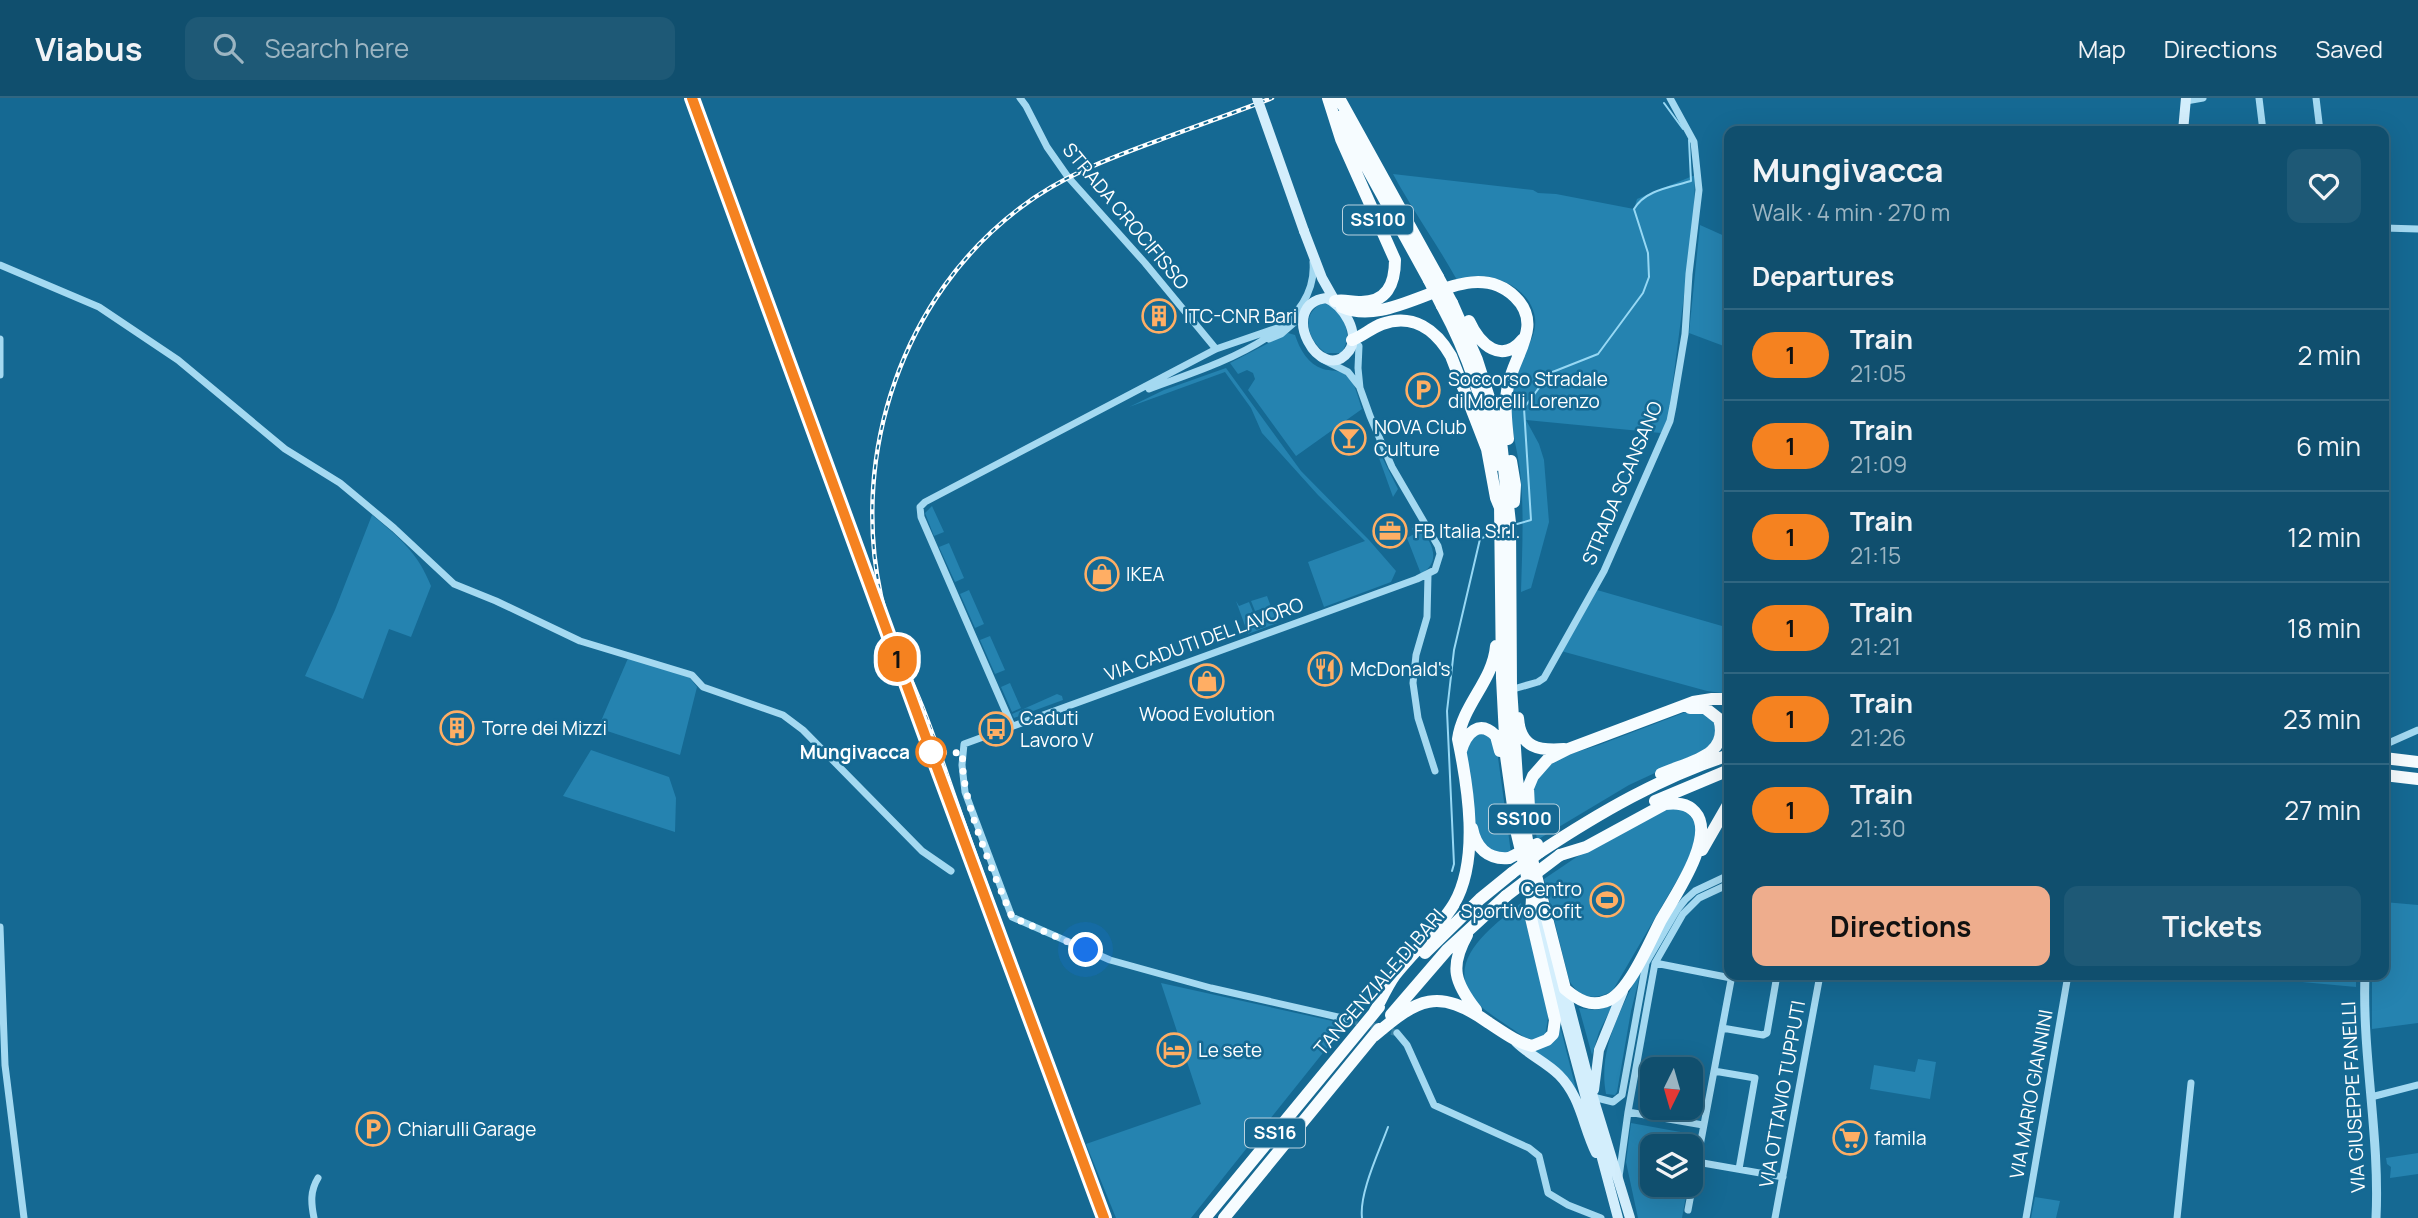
<!DOCTYPE html>
<html lang="en">
<head>
<meta charset="utf-8">
<style>
  body { margin:0; font-family:Manrope,sans-serif; background:#1e5976; color:#f1f3f6; height:100vh; display:flex; flex-direction:column; font-size:26px; white-space:nowrap }
  * { box-sizing:border-box; margin:0 }
  p { font-size:23px; color:#9cb5c2 }
  .icon { flex:none; width:38px; height:38px; fill:none; stroke:currentColor; stroke-width:2; stroke-linecap:round; stroke-linejoin:round }
  .map { position:relative; flex:1; overflow:hidden }
  .sheet { position:absolute; left:1724px; top:28px; width:665px; height:854px; display:flex; flex-direction:column; background:#104f6e; border-radius:14px; box-shadow:0 7px 28px #0002,0 0 0 2px #306681 }
  .sheet>* { flex:none }
  .badge { padding:0 14px; border-radius:23px; font-size:24px; line-height:46px }
  .needle { width:46px; rotate:185deg }
  .controls { position:absolute; left:1640px; top:959px; display:grid; gap:14px }
  .controls a { display:grid; place-items:center; width:63px; height:63px; border-radius:14px; background:#104f6e; box-shadow:0 7px 28px #0002,0 0 0 2px #306681; font-size:35px }
  .you { position:absolute; width:35px; height:35px; margin:-18px; border:5px solid #fff; border-radius:50%; background:#1a73e8; box-shadow:0 0 0 10px #1a73e833 }
  .map>.badge { position:absolute; translate:-50% -50%; box-shadow:0 0 0 4px #fff }
  h2 { padding:0 28px; font-size:26px; line-height:63px }
  .round { display:grid; place-items:center; flex:none; width:74px; height:74px; border-radius:14px; background:#1e5976 }
  .headline { display:flex; align-items:center; justify-content:space-between; height:119px; padding:0 28px }
  h1 { font-size:33px; font-weight:700; line-height:52px }
  .primary-button { display:flex; gap:14px; margin-top:auto; padding:14px 28px }
  .primary-button a { flex:1; height:80px; border-radius:14px; background:#eead8d; color:#111; font-size:28px; font-weight:700; line-height:80px; text-align:center }
  .primary-button a+a { background:#1e5976; color:#f1f3f6 }
  ul { padding:0; list-style:none }
  li { display:flex; align-items:center; gap:21px; height:91px; padding:0 28px; border-top:2px solid #306681 }
  li div { flex:1 }
  li b { display:block; font-size:26px }
  li em { font-style:normal }
  li .badge { min-width:77px; font-weight:700; text-align:center }
  header { display:flex; align-items:center; gap:42px; box-sizing:border-box; height:98px; padding:0 35px; background:#104f6e; border-bottom:2px solid #306681 }
  header strong { font-size:33px }
  nav { display:flex; gap:38px; margin-inline-start:auto; font-size:24px }
  .search { width:490px; height:63px; background:#1e5976; display:flex; align-items:center; gap:18px; box-sizing:border-box; padding:0 24px; border-radius:14px; color:#9cb5c2; font-size:26px }
  .map>svg:first-child { display:block }
</style>
</head>
<body>
<header>
<strong>Viabus</strong>
<div class="search"><svg class="icon" aria-label="search" viewBox="0 0 24 24"><circle cx="10" cy="10" r="6"/><path d="M15 15l6 6"/></svg>Search here</div>
<nav><a>Map</a><a>Directions</a><a>Saved</a></nav>
</header>
<div class="map">
<svg width="2418" height="1120" viewBox="0 0 2418 1120">
  <rect width="100%" height="100%" fill="#156993"/>
  <path fill="#2583b0" d="M 1393,76 L 1533,92 L 1538,95 L 1556,96 L 1634,111 L 1637,101 L 1695,77 L 1694,120 L 1668,322 L 1661,335 L 1526,322 L 1539,346 L 1544,362 L 1549,424 L 1531,490 L 1521,494 C 1522,457 1524,419 1521,382 C 1519,352 1508,328 1512,297 C 1513,291 1513,283 1515,276 C 1522,254 1542,236 1533,212 C 1523,184 1483,171 1457,182 C 1437,146 1413,113 1393,76 Z
    M 1700,127 L 1729,140 L 1729,250 L 1689,235 Z
    M 1323,205 C 1343,210 1355,238 1341,255 L 1326,255 C 1308,243 1299,216 1323,205 Z
    M 1288,235 L 1295,237 C 1300,252 1308,266 1323,271 C 1330,273 1339,272 1345,276 C 1355,282 1358,300 1362,311 L 1296,358 L 1248,292 L 1255,281 L 1253,275 L 1247,272 L 1238,276 L 1230,265 Z
    M 1226,270 L 1301,373 L 1369,442 L 1396,473 L 1391,484 L 1324,509 L 1308,464 L 1365,443 L 1318,397 L 1262,335 L 1251,310 L 1225,274 L 1129,309 L 1164,292 Z
    M 1382,359 L 1398,391 L 1393,399 L 1379,360 Z
    M 932,408 L 944,434 L 934,438 L 925,415 Z
    M 372,417 C 399,439 418,455 431,488 L 411,539 L 389,531 L 363,601 L 305,578 L 335,512 Z
    M 1412,430 L 1421,430 C 1432,446 1442,463 1421,476 L 1407,440 L 1414,436 Z
    M 949,445 L 964,480 L 955,484 L 939,449 Z
    M 969,492 L 984,526 L 975,530 L 960,496 Z
    M 1597,492 L 1729,530 L 1729,596 L 1707,593 L 1561,553 Z
    M 1267,498 L 1277,525 L 1248,536 L 1236,503 L 1239,508 L 1249,504 L 1253,514 L 1245,518 L 1249,527 L 1268,520 L 1264,510 L 1255,513 L 1251,503 Z
    M 990,538 L 1005,572 L 995,576 L 980,542 Z
    M 629,558 L 687,576 L 697,589 L 680,657 L 598,630 Z
    M 1010,585 L 1021,610 L 1012,614 L 1001,589 Z
    M 1057,596 L 1062,598 L 1063,602 L 1014,620 L 1012,616 Z
    M 1703,613 L 1717,626 L 1713,648 L 1629,687 L 1537,742 L 1532,706 L 1534,683 L 1558,660 L 1599,647 L 1686,614 Z
    M 1477,635 L 1491,638 L 1497,652 L 1511,755 L 1494,756 L 1477,739 L 1465,649 Z
    M 591,652 L 669,679 L 676,700 L 675,734 L 563,698 Z
    M 1667,709 L 1684,710 L 1698,728 L 1690,759 L 1680,777 L 1613,892 C 1597,903 1579,901 1569,882 L 1544,781 L 1587,752 Z
    M 2384,804 L 2418,807 L 2418,925 L 2372,931 L 2372,877 L 2384,877 Z
    M 1521,805 L 1547,906 L 1548,920 L 1545,938 L 1534,942 L 1524,939 C 1509,928 1484,914 1473,900 C 1444,861 1495,827 1521,805 Z
    M 1643,865 L 1631,913 L 1617,994 L 1615,997 L 1606,996 C 1597,948 1624,908 1643,865 Z
    M 2227,877 L 2356,877 L 2356,889 Z
    M 1161,885 L 1346,926 L 1191,1120 L 1116,1120 L 1086,1046 L 1201,1006 Z
    M 1612,908 L 1599,934 L 1592,957 L 1579,910 L 1595,912 Z
    M 1559,924 L 1577,995 L 1533,954 Z
    M 1918,961 L 1936,964 L 1930,1001 L 1870,991 L 1874,967 L 1915,974 Z
    M 1631,1025 L 1697,1037 L 1691,1075 L 1690,1048 L 1652,1048 L 1652,1087 L 1688,1087 L 1682,1120 L 1638,1120 L 1626,1064 Z
    M 2418,1055 L 2418,1076 L 2390,1080 L 2391,1069 L 2387,1066 L 2386,1060 Z
    M 2035,1099 L 2060,1103 L 2056,1120 L 2031,1120 Z"/>
  <g fill="none" stroke-linecap="round" stroke-linejoin="round">
    <path stroke="#97d8f4" stroke-width="2" d="M 1664,5 L 1683,31
      M 1517,426 L 1531,422 L 1524,310 L 1550,275 L 1598,256 L 1643,195 L 1649,179 L 1648,155 L 1634,111 C 1645,92 1671,89 1691,83 L 1689,42
      M 1452,773 L 1454,766 L 1447,613 L 1454,552 L 1480,441 L 1495,434
      M 1362,1120 C 1359,1095 1379,1054 1388,1029"/>
    <path stroke="#3880a3" stroke-width="7" stroke-dasharray="7 3.5" stroke-linecap="butt" d="M 1351,922 L 1397,935"/>
    <path stroke="#a4d9f1" stroke-width="7" d="M 1020,0 L 1026,8 L 1047,49 L 1068,79 L 1145,165 L 1216,251
      M 2259,0 L 2263,33
      M 2316,0 L 2320,33
      M 2186,3 L 2203,0
      M 2384,130 L 2418,131
      M 0,167 L 99,209 L 178,262 L 285,351 L 340,385 L 394,430 L 454,486 L 496,503 L 580,543 L 692,577 L 703,589 L 783,617 L 803,632 L 922,753 L 951,773
      M 0,241 L 0,277
      M 1269,241 L 1281,236 L 1304,216
      M 1322,261 L 1348,274 L 1359,288
      M 1149,291 C 1203,270 1319,239 1313,164
      M 1428,477 L 1427,519 L 1416,557 L 1413,585 L 1418,620 L 1435,673
      M 1517,590 L 1538,584 L 1544,580 L 1604,473 L 1670,323 L 1673,308 L 1685,236 L 1689,176 L 1699,92 L 1694,44 L 1670,0
      M 1012,628 L 921,419 L 920,409 L 925,404 L 1216,251 L 1280,229
      M 2384,647 L 2418,632
      M 0,829 L 5,967 L 24,1120
      M 1655,865 L 1731,880
      M 1351,922 L 1211,890 L 1110,862 L 1012,819 L 965,694 L 962,667 L 964,646 L 1417,481 L 1435,472 L 1440,456 L 1438,448 L 1392,369 L 1370,318 L 1360,290 L 1358,270 L 1359,248 L 1352,242
      M 1722,930 L 1763,937 L 1767,935 L 1777,877
      M 1397,935 L 1407,947 L 1434,1007 L 1529,1050 L 1539,1058 L 1548,1095 L 1568,1107 L 1601,1120
      M 1714,973 L 1755,980 L 1739,1071
      M 1593,999 L 1613,1004 L 1622,997 L 1646,865 L 1677,812 L 1685,802 L 1695,793 L 1729,777
      M 2371,999 L 2418,987
      M 1628,1014 L 1703,1027
      M 1697,1064 L 1783,1079
      M 1619,1079 L 1628,1014 L 1655,865 L 1683,816 L 1699,800 L 1729,786
      M 1688,1112 L 1732,877
      M 314,1120 C 311,1105 310,1093 318,1080
      M 1775,1120 L 1820,877
      M 2026,1120 L 2068,877
      M 2177,1120 L 2191,985"/>
    <path stroke="#a4d9f1" stroke-width="9" d="M 2365,877 C 2362,958 2380,1038 2376,1120"/>
    <path stroke="#d3eefc" stroke-width="10" d="M 2183,33 L 2186,0
      M 1304,133 L 1322,180 L 1335,203
      M 1326,200 C 1343,206 1361,236 1349,253 C 1321,290 1275,207 1326,200 Z
      M 1535,810 L 1618,1120
      M 1565,891 L 1593,999 L 1630,1120
      M 1516,944 C 1529,957 1546,964 1559,977 C 1581,999 1583,1029 1596,1055
      M 1594,992 L 1599,952 L 1623,893"/>
    <path stroke="#f6fcff" stroke-width="12" d="M 1328,0 L 1341,41 L 1395,162 C 1395,186 1387,205 1359,204 C 1350,204 1344,201 1335,203
      M 1339,0 L 1438,179
      M 1339,19 L 1429,182
      M 1452,205 L 1477,262 L 1500,334 L 1510,425 L 1511,589 L 1517,681 L 1527,742 L 1565,891 C 1578,902 1591,910 1609,902 C 1630,892 1650,843 1661,822 C 1674,799 1717,738 1695,714 C 1687,705 1676,705 1665,706 L 1586,749 L 1560,757
      M 1442,208 C 1469,258 1486,311 1496,367
      M 1342,209 C 1397,233 1467,152 1515,199 C 1544,227 1514,256 1508,288 C 1504,305 1506,323 1508,341
      M 1469,223 C 1480,247 1502,267 1523,241
      M 1352,242 C 1363,238 1371,230 1382,226 C 1413,215 1436,232 1451,258 L 1487,351 L 1496,400 L 1501,412
      M 1511,363 L 1515,387 L 1514,404
      M 1518,620 C 1520,650 1539,653 1564,651
      M 1461,653 C 1466,635 1479,621 1496,638 L 1500,653
      M 2384,660 L 2418,664
      M 1661,676 C 1687,664 1731,659 1719,621 L 1705,610 L 1690,610
      M 2384,677 L 2418,681
      M 1655,703 L 1729,672
      M 1529,710 L 1528,690 L 1533,678 L 1548,661 L 1568,651 L 1693,604 L 1712,601 L 1729,601
      M 1472,730 C 1476,750 1488,762 1509,760
      M 1702,752 L 1729,705
      M 1540,754 C 1599,715 1661,679 1729,657
      M 1467,837 C 1449,869 1455,885 1476,912
      M 1425,855 L 1480,801 L 1512,775
      M 1374,915 C 1381,902 1387,888 1395,877 C 1414,853 1438,832 1454,806 C 1480,761 1468,689 1458,641 C 1463,606 1493,583 1496,548
      M 1391,917 L 1447,852 L 1506,798
      M 1374,938 C 1418,900 1438,889 1489,925 C 1503,934 1516,944 1532,948 L 1547,942 L 1553,936 L 1555,922 L 1531,820 L 1532,799 L 1517,736 L 1506,658 L 1502,580 L 1500,406
      M 1205,1120 L 1379,909
      M 1224,1120 L 1379,931"/>
    <defs>
      <path id="rail" d="M 692,0 L 874,500
        M 1109,1120 C 1062,990 1012,861 966,731 C 951,690 938,648 922,608 C 907,571 890,537 881,498 C 850,355 903,198 1020,110 C 1063,77 1113,59 1162,41 C 1199,27 1236,14 1272,0"/>
    </defs>
    <use href="#rail" stroke="#fff" stroke-width="4.5"/>
    <use href="#rail" stroke="#156993" stroke-width="2" stroke-dasharray="5" stroke-linecap="butt"/>
    <path stroke="#d3eefc" stroke-width="10" d="M 1257,0 L 1304,133"/>
    <path stroke="#f6fcff" stroke-width="12" d="M 1438,179 L 1452,205
      M 1429,182 L 1442,208
      M 1509,760 L 1537,746
      M 1512,775 L 1540,754
      M 1506,798 L 1560,757"/>
  </g>
  <g fill="none" stroke-linecap="round" stroke-linejoin="round">
    <defs>
      <path id="line" d="M 692,0 L 929,648 L 1104,1120"/>
    </defs>
    <use href="#line" stroke="#fff" stroke-width="16"/>
    <use href="#line" stroke="#f58220" stroke-width="10"/>
    <path stroke="#fff" stroke-width="7" stroke-dasharray="0 12.6" d="M 931,654 L 963,655 C 958,697 995,778 1012,819 L 1086,852"/>
  </g>
  <defs>
    <symbol id="building-ring" viewBox="-11 -11 22 22"><circle r="9.5" fill="#156993" stroke="#ffae64" stroke-width="1.5"/><path d="M-4-6H4V6H1V3H-1V6H-4ZM-2.5-4.3h1.7v1.8h-1.7ZM.8-4.3h1.7v1.8H.8ZM-2.5-1h1.7V.8h-1.7ZM.8-1h1.7V.8H.8Z" fill="#ffae64"/></symbol>
    <symbol id="parking-ring" viewBox="-11 -11 22 22"><circle r="9.5" fill="#156993" stroke="#ffae64" stroke-width="1.5"/><path d="M-3.5-5.5H1a3.5 3.5 0 0 1 0 7H-1V5.5H-3.5ZM-1-3.4V-.6H.8a1.4 1.4 0 0 0 0-2.8Z" fill="#ffae64"/></symbol>
    <symbol id="bar-ring" viewBox="-11 -11 22 22"><circle r="9.5" fill="#156993" stroke="#ffae64" stroke-width="1.5"/><path d="M-6-5H6L.8 .8V4.5H3.5V6h-7V4.5H-.8V.8Z" fill="#ffae64"/></symbol>
    <symbol id="office-ring" viewBox="-11 -11 22 22"><circle r="9.5" fill="#156993" stroke="#ffae64" stroke-width="1.5"/><path d="M-6-3h4V-5.5h4V-3h4V5H-6ZM-1-4.5V-3h2v-1.5ZM-6 0V1H6V0Z" fill="#ffae64"/></symbol>
    <symbol id="shop-ring" viewBox="-11 -11 22 22"><circle r="9.5" fill="#156993" stroke="#ffae64" stroke-width="1.5"/><path d="M-5-2.5h2.3a2.7 3.5 0 0 1 5.4 0H5L5.5 6h-11ZM-1.5-2.5h3a1.5 2.3 0 0 0-3 0Z" fill="#ffae64"/></symbol>
    <symbol id="restaurant-ring" viewBox="-11 -11 22 22"><circle r="9.5" fill="#156993" stroke="#ffae64" stroke-width="1.5"/><path d="M-5-6h1v4h1v-4h1v4h1v-4h1v5L-1.5 .5V6h-2V.5L-5-1ZM5-6V6H3V1.5H1.5Q1.5-4 5-6Z" fill="#ffae64"/></symbol>
    <symbol id="bus-ring" viewBox="-11 -11 22 22"><circle r="9.5" fill="#156993" stroke="#ffae64" stroke-width="1.5"/><path d="M-5-6H5V4H4V6H2V4H-2V6H-4V4H-5ZM-3.5-4V0h7V-4ZM-3.5 1.2v1.5H-2V1.2ZM2 1.2v1.5H3.5V1.2Z" fill="#ffae64"/></symbol>
    <symbol id="stadium-ring" viewBox="-11 -11 22 22"><circle r="9.5" fill="#156993" stroke="#ffae64" stroke-width="1.5"/><path d="M0-5a6.5 5 0 1 0 0 10a6.5 5 0 1 0 0-10ZM-3.5-1.8h7v3.6h-7Z" fill="#ffae64"/></symbol>
    <symbol id="hotel-ring" viewBox="-11 -11 22 22"><circle r="9.5" fill="#156993" stroke="#ffae64" stroke-width="1.5"/><path d="M-6-4.5h1.5V1H6V5H4.5V3h-9V5H-6ZM-4 0a1.8 1.8 0 1 1 3.6 0ZM.5 0V-2.5h3Q6-2.5 6 0Z" fill="#ffae64"/></symbol>
    <symbol id="supermarket-ring" viewBox="-11 -11 22 22"><circle r="9.5" fill="#156993" stroke="#ffae64" stroke-width="1.5"/><path d="M-6-5.5h2.5l.6 2H6L4.5 2H-2.5L-4.4-4H-6ZM-1.5 3.2a1.3 1.3 0 1 0 .1 0ZM3 3.2a1.3 1.3 0 1 0 .1 0Z" fill="#ffae64"/></symbol>
  </defs>
  <g fill-rule="evenodd">
    <use href="#building-ring" x="1140" y="199" width="38" height="38"/>
    <use href="#parking-ring" x="1404" y="273" width="38" height="38"/>
    <use href="#bar-ring" x="1330" y="321" width="38" height="38"/>
    <use href="#office-ring" x="1371" y="414" width="38" height="38"/>
    <use href="#shop-ring" x="1083" y="457" width="38" height="38"/>
    <use href="#restaurant-ring" x="1306" y="552" width="38" height="38"/>
    <use href="#shop-ring" x="1188" y="564" width="38" height="38"/>
    <use href="#building-ring" x="438" y="611" width="38" height="38"/>
    <use href="#bus-ring" x="977" y="612" width="38" height="38"/>
    <use href="#stadium-ring" x="1588" y="783" width="38" height="38"/>
    <use href="#hotel-ring" x="1155" y="933" width="38" height="38"/>
    <use href="#parking-ring" x="354" y="1012" width="38" height="38"/>
    <use href="#supermarket-ring" x="1831" y="1021" width="38" height="38"/>
  </g>
  <circle fill="#fff" stroke="#f58220" stroke-width="3.5" cx="931" cy="654" r="14"/>
  <g text-anchor="middle" stroke-width="5" stroke-linejoin="round" paint-order="stroke">
    <g fill="#156993" stroke="#b9d2df" stroke-width="2">
      <rect x="1343" y="107.5" width="70" height="29" rx="5"/>
      <rect x="1489" y="706.5" width="70" height="29" rx="5"/>
      <rect x="1245" y="1020.5" width="60" height="29" rx="5"/>
    </g>
    <g font-size="18" font-weight="bold" fill="#fff">
      <text x="1378" y="128">SS100</text>
      <text x="1524" y="727">SS100</text>
      <text x="1275" y="1041">SS16</text>
    </g>
    <g font-size="19" fill="#fff" stroke="#156993">
      <text transform="translate(1126 118) rotate(50)" y="7">STRADA CROCIFISSO</text>
      <text transform="translate(1622 385) rotate(-67)" y="7">STRADA SCANSANO</text>
      <text transform="translate(1204 541) rotate(-20)" y="7">VIA CADUTI DEL LAVORO</text>
      <text transform="translate(1379 884) rotate(-49)" y="7">TANGENZIALE DI BARI</text>
      <text transform="translate(1782 996) rotate(-80)" y="7">VIA OTTAVIO TUPPUTI</text>
      <text transform="translate(2031 996) rotate(-80)" y="7">VIA MARIO GIANNINI</text>
      <text transform="translate(2353 999) rotate(-93)" y="7">VIA GIUSEPPE FANELLI</text>
    </g>
    <g font-size="19" fill="#fff" stroke="#156993" text-anchor="start">
      <text x="1184" y="225">ITC-CNR Bari</text>
      <text x="1448" y="288">Soccorso Stradale<tspan x="1448" dy="22">di Morelli Lorenzo</tspan></text>
      <text x="1374" y="336">NOVA Club<tspan x="1374" dy="22">Culture</tspan></text>
      <text x="1414" y="440">FB Italia S.r.l.</text>
      <text x="1126" y="483">IKEA</text>
      <text x="1350" y="578">McDonald's</text>
      <text x="1207" y="623" text-anchor="middle">Wood Evolution</text>
      <text x="1020" y="627">Caduti<tspan x="1020" dy="22">Lavoro V</tspan></text>
      <text x="482" y="637">Torre dei Mizzi</text>
      <text x="1582" y="798" text-anchor="end">Centro<tspan x="1582" dy="22">Sportivo Cofit</tspan></text>
      <text x="1198" y="959">Le sete</text>
      <text x="398" y="1038">Chiarulli Garage</text>
      <text x="1874" y="1047">famila</text>
    </g>
    <g font-size="19" font-weight="bold" fill="#fff" stroke="#156993" text-anchor="end">
      <text x="910" y="661">Mungivacca</text>
    </g>
  </g>
</svg>
<div class="controls">
<a><svg class="needle" viewBox="-14 -14 28 28"><path d="M0-13l5 13h-10z" fill="#e53935"/><path d="M0 13l5-13h-10z" fill="#9cb5c2"/></svg></a>
<a><svg class="icon" aria-label="layers" viewBox="0 0 24 24"><path d="M12 4l9 5-9 5-9-5zM3 14l9 5 9-5"/></svg></a>
</div>
<div class="you" style="left:1086px;top:852px"></div>
<b class="badge" style="left:897px;top:561px;background:#f58220;color:#111">1</b>
<section class="sheet">
<div class="headline"><div><h1>Mungivacca</h1><p>Walk · 4 min · 270 m</p></div><a class="round"><svg class="icon" aria-label="heart" viewBox="0 0 24 24"><path d="M12 20l-8-8c-3-5 5-10 8-4 3-6 11-1 8 4z"/></svg></a></div>
<h2>Departures</h2>
<ul>
<li><span class="badge" style="background:#f58220;color:#111">1</span><div><b>Train</b><p>21:05</p></div><em>2 min</em></li>
<li><span class="badge" style="background:#f58220;color:#111">1</span><div><b>Train</b><p>21:09</p></div><em>6 min</em></li>
<li><span class="badge" style="background:#f58220;color:#111">1</span><div><b>Train</b><p>21:15</p></div><em>12 min</em></li>
<li><span class="badge" style="background:#f58220;color:#111">1</span><div><b>Train</b><p>21:21</p></div><em>18 min</em></li>
<li><span class="badge" style="background:#f58220;color:#111">1</span><div><b>Train</b><p>21:26</p></div><em>23 min</em></li>
<li><span class="badge" style="background:#f58220;color:#111">1</span><div><b>Train</b><p>21:30</p></div><em>27 min</em></li>
</ul>
<div class="primary-button"><a>Directions</a><a>Tickets</a></div>
</section>
</div>
</body>
</html>
